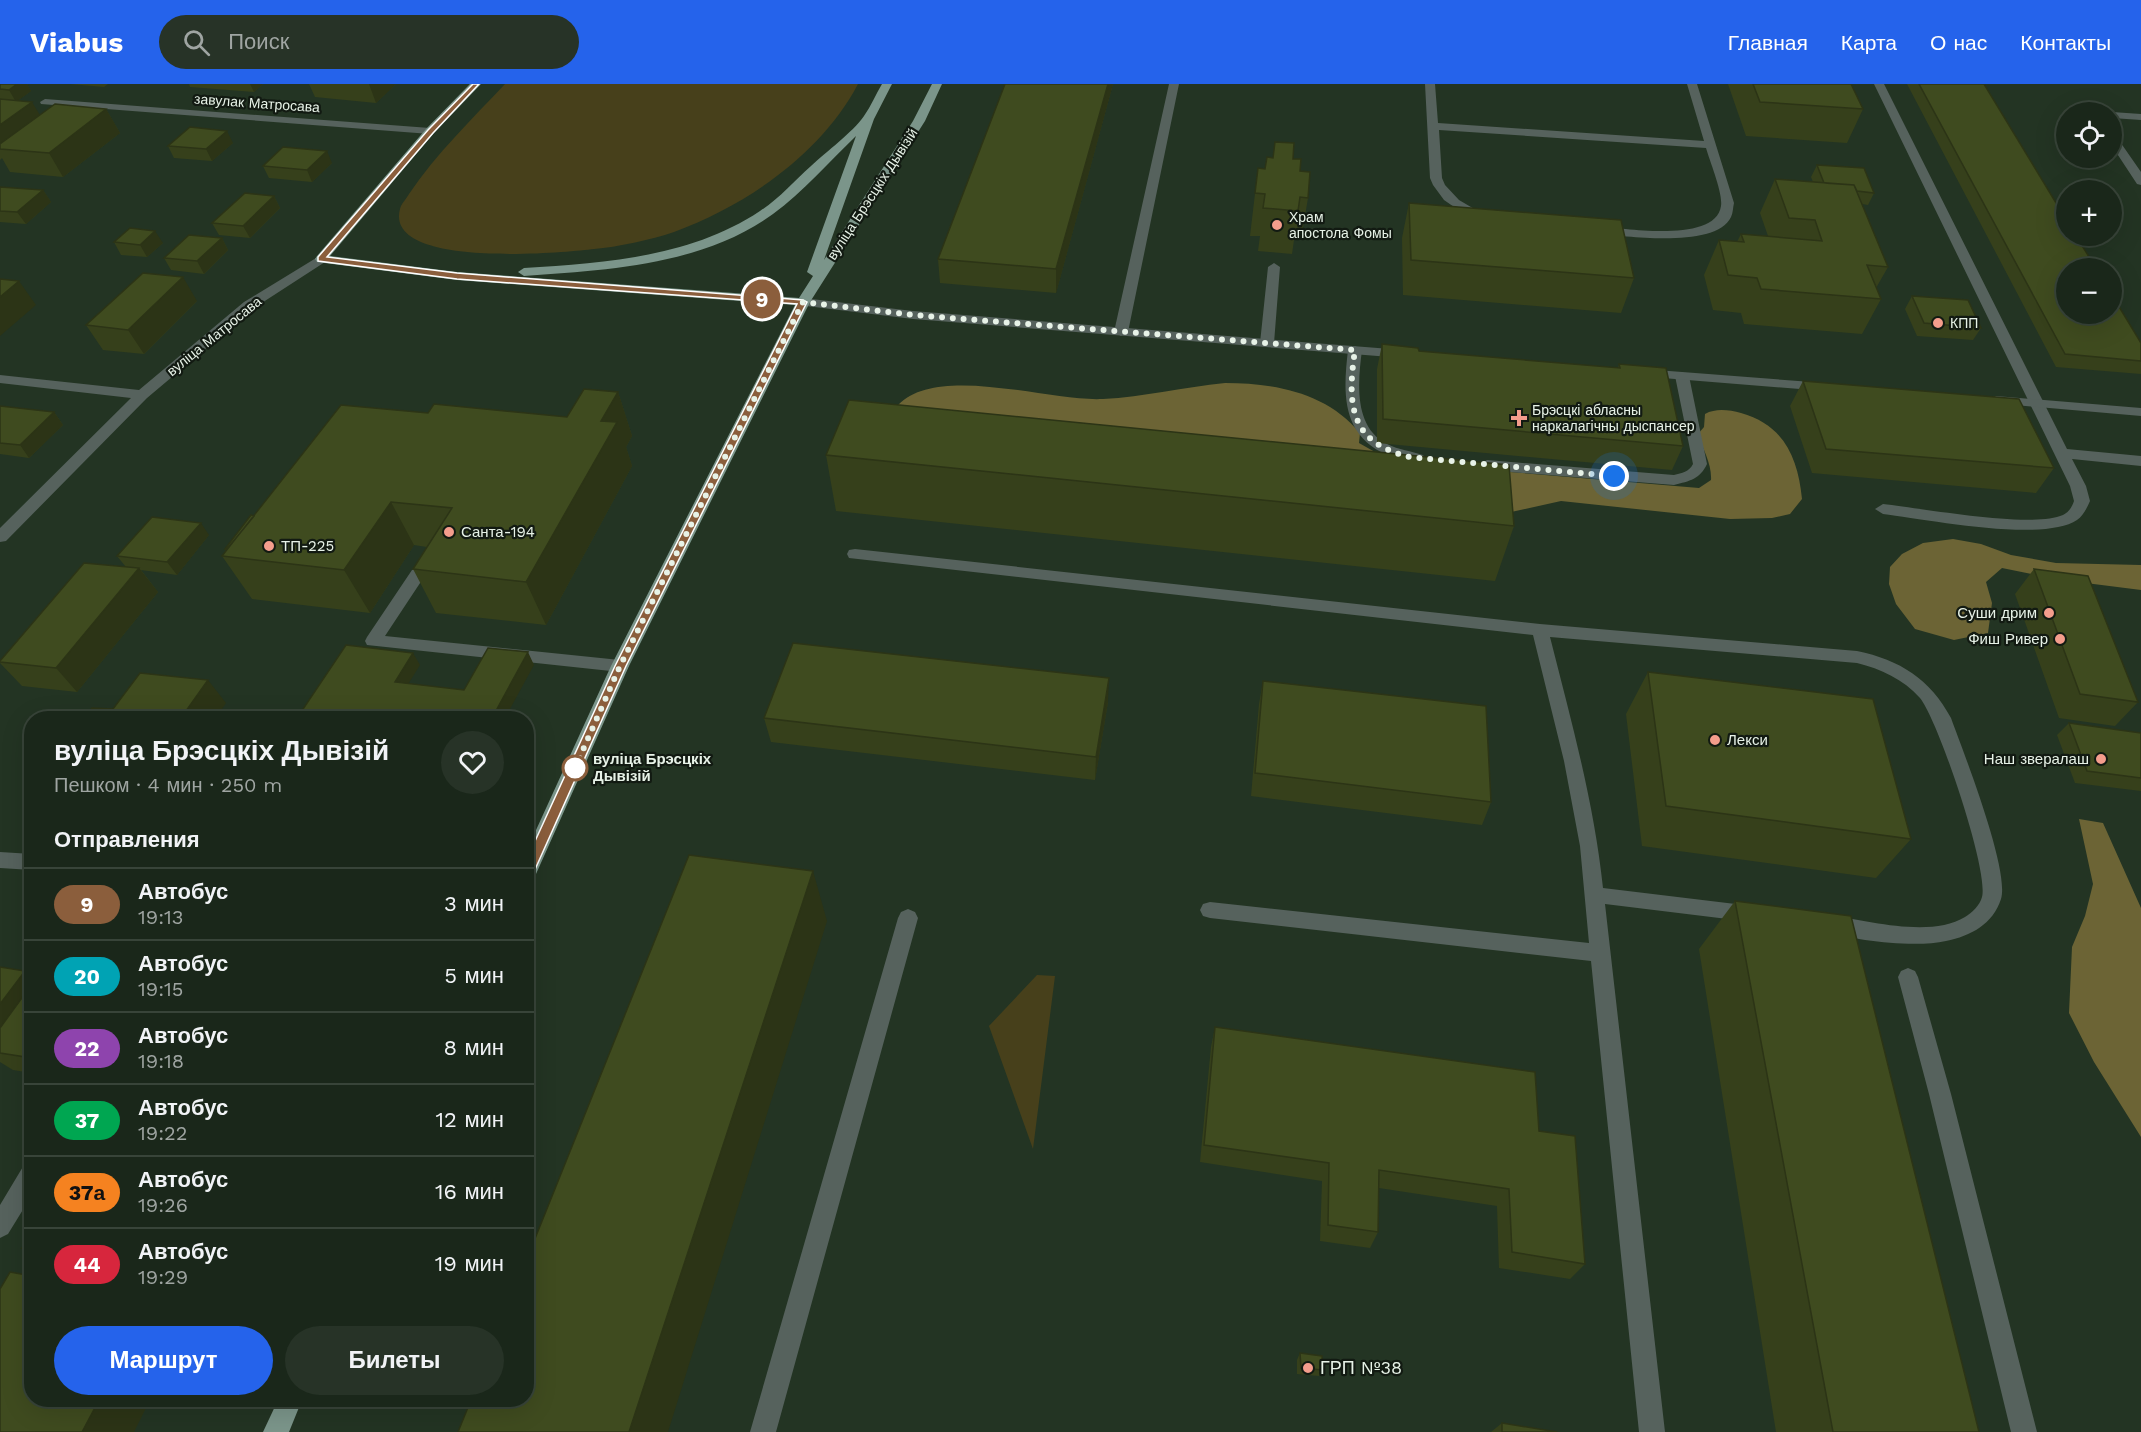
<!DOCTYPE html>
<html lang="ru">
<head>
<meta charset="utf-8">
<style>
  body { margin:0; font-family:"Work Sans",sans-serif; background:#273327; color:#f1f3f6; height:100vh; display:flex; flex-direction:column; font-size:22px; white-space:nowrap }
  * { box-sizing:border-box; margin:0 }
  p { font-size:20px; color:#9fa5a2 }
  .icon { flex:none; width:33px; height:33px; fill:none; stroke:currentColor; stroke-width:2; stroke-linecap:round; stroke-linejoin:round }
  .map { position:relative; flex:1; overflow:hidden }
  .sheet { position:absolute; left:24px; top:627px; width:510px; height:696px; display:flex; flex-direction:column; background:#1a271a; border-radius:24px; box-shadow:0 6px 24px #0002,0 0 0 2px #384439 }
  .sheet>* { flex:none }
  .badge { padding:0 12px; border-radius:20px; font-size:21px; line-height:39px }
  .fabs { position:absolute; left:2056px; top:18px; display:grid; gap:12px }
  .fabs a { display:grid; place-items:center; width:66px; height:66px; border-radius:50%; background:#1a271a; box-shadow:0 6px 24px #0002,0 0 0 2px #384439; font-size:30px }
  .you { position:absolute; width:30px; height:30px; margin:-15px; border:4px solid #fff; border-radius:50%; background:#1a73e8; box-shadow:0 0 0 9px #1a73e833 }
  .map>.badge { position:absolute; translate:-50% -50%; box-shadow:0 0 0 3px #fff }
  h2 { padding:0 30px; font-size:22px; line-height:54px }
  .round { display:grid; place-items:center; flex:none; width:63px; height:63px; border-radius:32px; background:#273327 }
  .headline { display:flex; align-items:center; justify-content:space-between; height:102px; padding:0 30px }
  h1 { font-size:28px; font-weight:800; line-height:45px }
  .button { display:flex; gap:12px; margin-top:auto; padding:12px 30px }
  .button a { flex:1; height:69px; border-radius:36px; background:#2563eb; color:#fff; font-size:24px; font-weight:800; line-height:69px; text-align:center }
  .button a+a { background:#273327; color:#f1f3f6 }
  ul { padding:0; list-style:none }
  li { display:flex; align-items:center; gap:18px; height:72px; padding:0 30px; border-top:2px solid #384439 }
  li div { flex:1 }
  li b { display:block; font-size:22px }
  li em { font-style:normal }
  li .badge { min-width:66px; font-weight:700; text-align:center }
  header { display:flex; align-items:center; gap:36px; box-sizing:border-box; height:84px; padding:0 30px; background:#2563eb; color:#fff }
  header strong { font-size:28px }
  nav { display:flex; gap:33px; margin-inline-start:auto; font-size:21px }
  .search { width:420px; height:54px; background:#273327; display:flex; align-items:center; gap:15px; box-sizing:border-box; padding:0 21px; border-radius:33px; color:#9fa5a2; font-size:22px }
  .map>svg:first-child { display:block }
</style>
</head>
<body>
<header>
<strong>Viabus</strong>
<div class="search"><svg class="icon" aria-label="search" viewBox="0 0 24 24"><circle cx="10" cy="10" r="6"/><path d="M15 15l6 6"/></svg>Поиск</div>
<nav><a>Главная</a><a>Карта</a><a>О нас</a><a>Контакты</a></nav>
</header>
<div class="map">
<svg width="2141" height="1348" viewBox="0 0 2141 1348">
  <rect width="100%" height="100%" fill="#233423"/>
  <path fill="#47401b" d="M 505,0 L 858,0 C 821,70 747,121 674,148 C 651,156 617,163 594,165 C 561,169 384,185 400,125 C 401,120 407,114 409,110 C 436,70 472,35 505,0 Z
    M 1037,891 L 1055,892 L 1033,1065 L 989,942 Z"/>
  <path fill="#6c6435" d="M 1225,299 C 1276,299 1327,309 1360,349 L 1359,359 L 1382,372 L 1510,388 L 1699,404 L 1711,396 C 1712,380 1703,366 1698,350 L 1704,343 L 1705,330 C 1716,324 1729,326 1741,329 C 1784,341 1798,374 1802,415 L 1790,430 L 1772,434 L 1730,435 L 1561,417 L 1493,432 L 887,335 C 891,330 894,325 898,321 C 938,279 1050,318 1103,315 C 1144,313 1184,303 1225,299 Z
    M 1953,455 L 1981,460 L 2011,471 L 2056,479 L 2141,481 L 2141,506 L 2062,496 L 2002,484 L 1986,498 L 1992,519 L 1988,549 L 1954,556 L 1915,545 L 1896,520 L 1889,500 L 1890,483 L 1902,470 L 1923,459 Z
    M 2079,735 L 2103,739 L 2141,824 L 2141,1053 L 2094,978 L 2069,929 L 2072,863 L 2085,832 L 2093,800 Z"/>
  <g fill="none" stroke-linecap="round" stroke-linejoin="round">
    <path fill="#56625d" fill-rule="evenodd" d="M 1169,0 L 1179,0 L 1128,248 L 1121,252 L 1114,248 Z
      M 1425,0 L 1435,0 L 1438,39 L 1704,57 L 1687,0 L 1697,0 L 1734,119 C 1733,123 1733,129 1731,133 C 1716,165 1627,152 1599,150 L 1593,146 L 1599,142 C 1626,145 1716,159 1721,122 C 1723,109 1710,78 1706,64 L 1439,46 L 1442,94 L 1445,101 L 1459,116 L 1488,133 L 1486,136 L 1478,136 L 1457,125 L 1444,116 L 1433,101 L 1430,94 Z
      M 1874,0 L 1884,0 L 2067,365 L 2141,372 L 2141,382 L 2072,375 L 2086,402 L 2090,417 C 2087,424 2083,432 2077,436 C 2043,459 1925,435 1883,430 L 1875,425 L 1883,420 C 1922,424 2030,445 2063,431 C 2069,428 2072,423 2074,417 L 2070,402 Z
      M 2109,28 L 2112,28 L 2141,30 L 2141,36 L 2112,34 L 2112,28 Z
      M 2112,51 L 2116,52 L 2141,88 L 2141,101 L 2137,100 L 2112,62 Z
      M 1274,179 L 1280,183 L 1274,259 L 1267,263 L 1260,259 L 1268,183 Z
      M 1355,262 L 1362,266 C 1358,297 1353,343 1387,360 C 1399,366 1411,367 1423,371 L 1425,374 L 1423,377 C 1413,380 1397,376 1387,371 C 1341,351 1343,309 1348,266 Z
      M 1682,288 L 1689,292 L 1707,380 C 1700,395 1690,397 1674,401 L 1487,386 L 1480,381 L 1487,376 L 1674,391 C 1682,389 1689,388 1693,380 L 1675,292 Z
      M 855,465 L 1540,540 L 1857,567 C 1900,576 1930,595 1951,634 C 1963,667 2010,786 2001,815 C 1993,840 1971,852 1946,857 C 1915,864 1853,857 1823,846 L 1820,840 L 1823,834 L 1830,831 C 1868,837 1931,854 1965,833 C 1972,829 1980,821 1982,813 C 1989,786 1938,636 1920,614 C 1903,595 1881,585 1857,579 L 1550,553 C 1571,636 1594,718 1603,804 L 1752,822 L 1759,824 L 1762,830 L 1759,836 L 1752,838 L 1605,820 L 1665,1348 L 1639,1348 L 1591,877 L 1210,834 L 1203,832 L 1200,826 L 1203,820 L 1210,818 L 1589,859 L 1580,762 L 1564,677 L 1533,551 L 849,474 L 847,470 L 849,466 Z
      M 418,484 L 424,486 L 426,490 L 385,552 L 620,576 L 626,578 L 629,582 L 626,586 L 620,588 L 367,561 L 365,557 L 367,553 L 412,486 Z
      M 908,825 L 915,828 L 918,834 L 776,1348 L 750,1348 L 898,834 L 901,828 Z
      M 1908,884 L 1915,887 L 1918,893 L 1951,1010 L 2037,1348 L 2011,1348 L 1929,1010 L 1898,893 L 1901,887 Z
      M 32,1078 L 32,1111 L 8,1150 L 0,1154 L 0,1121 L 24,1081 Z"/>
    <path fill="#56625d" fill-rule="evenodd" d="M 45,15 L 430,44 L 436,47 L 430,50 L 41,20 L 40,18 Z
      M 321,171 L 325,172 L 327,175 L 325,178 L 254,224 L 147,314 L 6,457 L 0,458 L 0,444 L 131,314 L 0,299 L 0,291 L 139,306 L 244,218 Z
      M 0,768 L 32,770 L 32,786 L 0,784 Z"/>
    <path fill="#56625d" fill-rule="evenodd" d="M 803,214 L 913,227 L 1403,266 L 1410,270 L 1403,274 L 913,235 L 798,221 L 796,218 L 798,215 Z
      M 1643,285 L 1825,299 L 1832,303 L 1825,307 L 1638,292 L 1636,289 Z
      M 1996,312 L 2141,324 L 2141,332 L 1991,319 L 1989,316 Z"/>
    <path fill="#7b958a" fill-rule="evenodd" d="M 470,0 L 481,0 L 434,49 L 330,172 L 457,188 L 799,214 L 813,192 L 807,188 L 856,52 C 829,78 803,108 773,130 C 703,181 608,186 524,192 L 518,188 L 524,184 C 605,179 691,173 760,127 C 779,115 794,97 811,82 C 827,67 852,49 864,32 C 871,22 876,10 882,0 L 892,0 L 874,35 L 824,176 L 913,37 L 932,0 L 942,0 L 925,37 L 810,218 L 629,582 L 536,790 L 533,796 L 526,798 L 526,768 L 611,582 L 795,221 L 457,196 L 317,178 L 315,175 L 317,172 L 426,45 Z
      M 278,1316 L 302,1316 L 289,1348 L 263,1348 Z"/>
  </g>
  <path fill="#36401b" d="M 0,0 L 27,0 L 31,7 L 17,17 L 40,31 L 106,25 L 120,49 L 63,93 L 10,88 L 2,74 L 0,76 Z
    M 70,0 L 108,0 L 104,3 Z
    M 189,0 L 263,0 L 254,8 L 190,3 Z
    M 309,0 L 396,0 L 376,19 L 315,13 Z
    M 1005,0 L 1113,0 L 1056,209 L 940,199 L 938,175 Z
    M 1728,0 L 1851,0 L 1863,25 L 1847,59 L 1746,52 Z
    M 1907,0 L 1984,0 L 2141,259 L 2141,290 L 2056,283 Z
    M 233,59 L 212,77 L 174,74 L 168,62 Z
    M 1293,75 L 1300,87 L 1308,114 L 1301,156 L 1294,156 L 1292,170 L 1258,167 L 1260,152 L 1250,152 L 1258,84 L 1265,85 Z
    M 332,79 L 312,98 L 269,94 L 263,82 Z
    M 1817,81 L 1874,109 L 1868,121 L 1862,120 L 1888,183 L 1876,204 L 1881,215 L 1862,250 L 1744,240 L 1741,229 L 1713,226 L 1704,191 L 1719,156 L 1737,158 L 1741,150 L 1768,152 L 1760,129 L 1775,95 L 1813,98 L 1811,93 Z
    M 0,103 L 43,106 L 51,118 L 26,140 L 0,138 Z
    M 274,112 L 280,124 L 250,154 L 219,151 L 212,139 Z
    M 1409,119 L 1634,194 L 1621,229 L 1403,211 L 1402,154 Z
    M 222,154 L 228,166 L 204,190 L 171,186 L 164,174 Z
    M 114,158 L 163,159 L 147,173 L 121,171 Z
    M 1912,212 L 1981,244 L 1973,256 L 1917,252 L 1905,225 Z
    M 197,217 L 144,270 L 103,266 L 86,241 Z
    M 1382,260 L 1419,267 L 1618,284 L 1619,280 L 1683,362 L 1672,386 L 1377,359 L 1377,285 Z
    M 1803,297 L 2054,384 L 2036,409 L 1812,389 L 1790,322 Z
    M 618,308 L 632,352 L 626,363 L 632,382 L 546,541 L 436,529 L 413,485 L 427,463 L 414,461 L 370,529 L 252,515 L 222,472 L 226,467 L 225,465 L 254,432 L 428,329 L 567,333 Z
    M 0,322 L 54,328 L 63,341 L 29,374 L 0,370 Z
    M 826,371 L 1514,442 L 1495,497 L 836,427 Z
    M 209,451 L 177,491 L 141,486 L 158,508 L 77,608 L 22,602 L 0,579 L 0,577 L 126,483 L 117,472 Z
    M 2034,485 L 2138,618 L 2115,642 L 2059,634 L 2015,510 Z
    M 1648,588 L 1911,755 L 1876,794 L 1642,762 L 1626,630 Z
    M 1263,597 L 1491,718 L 1482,741 L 1251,712 L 1259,620 Z
    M 1108,618 L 1095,696 L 771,658 L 764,634 Z
    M 2069,639 L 2141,649 L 2141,707 L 2075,699 L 2057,651 Z
    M 1735,817 L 1979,1348 L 1776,1348 L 1699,865 Z
    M 0,883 L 32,892 L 32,989 L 13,986 L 0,978 Z
    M 1215,943 L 1539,1047 L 1585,1180 L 1570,1195 L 1499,1184 L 1497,1122 L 1379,1104 L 1378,1148 L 1370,1164 L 1320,1157 L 1322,1097 L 1200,1078 L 1211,963 Z
    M 22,1164 L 32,1165 L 32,1169 Z
    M 1300,1269 L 1323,1286 L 1319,1292 L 1297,1290 L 1297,1276 Z
    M 1502,1339 L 1557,1348 L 1491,1348 Z"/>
  <path fill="#2c3416" d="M 17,0 L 27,0 L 31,7 L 16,18 L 9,6 Z
    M 250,0 L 263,0 L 254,8 Z
    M 369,0 L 396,0 L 376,19 Z
    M 1108,0 L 1113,0 L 1056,209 L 1056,185 Z
    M 32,18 L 46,41 L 0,65 L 0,41 Z
    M 106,25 L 120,49 L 63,93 L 49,69 Z
    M 227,47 L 233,59 L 212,77 L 206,65 Z
    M 327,67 L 332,79 L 312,98 L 307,86 Z
    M 43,106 L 51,118 L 26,140 L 17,128 Z
    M 274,112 L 280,124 L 250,154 L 243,142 Z
    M 155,147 L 163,159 L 147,173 L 140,161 Z
    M 222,154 L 228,166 L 204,190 L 197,177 Z
    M 183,193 L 197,217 L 144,270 L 128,246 Z
    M 19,197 L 36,221 L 0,252 L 0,213 Z
    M 618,308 L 632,352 L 626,363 L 632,382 L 546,541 L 526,498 L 601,337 Z
    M 54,328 L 63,341 L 29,374 L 20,361 Z
    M 391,418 L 414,461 L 370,529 L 344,486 Z
    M 201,439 L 209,451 L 177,491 L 167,478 Z
    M 139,484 L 158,508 L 77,608 L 56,584 Z
    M 528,568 L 534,581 L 505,634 L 492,634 Z
    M 413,569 L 420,581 L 402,610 L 395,598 Z
    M 1109,594 L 1108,618 L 1095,696 L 1096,673 Z
    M 208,596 L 226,619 L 216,634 L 181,634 Z
    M 813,787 L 827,837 L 668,1348 L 629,1348 Z
    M 25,887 L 32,892 L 32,934 L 0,969 L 0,920 Z
    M 99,1316 L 150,1316 L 134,1348 L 82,1348 Z"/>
  <path fill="#3f4b1f" stroke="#2c3416" stroke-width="1.5" d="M 0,0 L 17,0 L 9,6 L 0,5 Z
    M 1005,0 L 1108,0 L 1056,185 L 938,175 Z
    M 1753,0 L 1851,0 L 1863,25 L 1760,18 Z
    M 1919,0 L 1984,0 L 2067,137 L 2067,152 L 2076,152 L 2096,184 L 2067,184 L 2067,230 L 2112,230 L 2112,211 L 2141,259 L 2141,277 L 2065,270 Z
    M 0,15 L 32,18 L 0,41 Z
    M 55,20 L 106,25 L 49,69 L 0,65 L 0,60 Z
    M 190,43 L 227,47 L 206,65 L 168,62 Z
    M 1275,58 L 1294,59 L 1293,75 L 1301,75 L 1300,87 L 1310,88 L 1308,114 L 1300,113 L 1298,127 L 1263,124 L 1265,110 L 1255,109 L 1258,84 L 1265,85 L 1267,73 L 1273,74 Z
    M 283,63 L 327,67 L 307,86 L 263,82 Z
    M 1817,81 L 1864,84 L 1874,109 L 1857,107 L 1854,101 L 1824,99 Z
    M 1775,95 L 1854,101 L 1888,183 L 1867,181 L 1881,215 L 1761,205 L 1757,194 L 1728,191 L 1719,156 L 1744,158 L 1741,150 L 1822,157 L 1815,136 L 1789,134 Z
    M 0,103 L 43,106 L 17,128 L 0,127 Z
    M 245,109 L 274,112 L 243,142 L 212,139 Z
    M 1409,119 L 1621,136 L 1634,194 L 1411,176 Z
    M 130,144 L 155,147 L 140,161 L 114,158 Z
    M 189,151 L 222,154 L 197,177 L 164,174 Z
    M 143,189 L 183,193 L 128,246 L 86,241 Z
    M 0,195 L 19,197 L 0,213 Z
    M 1912,212 L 1968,216 L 1981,244 L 1924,239 Z
    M 1382,260 L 1418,264 L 1419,267 L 1620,284 L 1619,280 L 1666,284 L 1683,362 L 1383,335 Z
    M 1803,297 L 2019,315 L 2054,384 L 1826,365 Z
    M 584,305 L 618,308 L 601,337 L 617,338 L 526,498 L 413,485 L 452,424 L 391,418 L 344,486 L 222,472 L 341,321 L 428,329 L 434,320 L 567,333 Z
    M 849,316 L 1509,381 L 1514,442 L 826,371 Z
    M 0,322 L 54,328 L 20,361 L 0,359 Z
    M 251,431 L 254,432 L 227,465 L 225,465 Z
    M 152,433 L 201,439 L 167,478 L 117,472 Z
    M 84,479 L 139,484 L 56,584 L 0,578 L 0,577 Z
    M 2034,485 L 2088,492 L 2138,618 L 2080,610 Z
    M 793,559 L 1109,594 L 1096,673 L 764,634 Z
    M 346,561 L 413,569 L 395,598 L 464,606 L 488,564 L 528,568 L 492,634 L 297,634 Z
    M 1648,588 L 1873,615 L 1911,755 L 1666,722 Z
    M 140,589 L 208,596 L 181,634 L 84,634 L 92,624 L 113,625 Z
    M 1263,597 L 1486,622 L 1491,718 L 1255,689 Z
    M 2069,639 L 2141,649 L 2141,694 L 2087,687 Z
    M 689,771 L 813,787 L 629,1348 L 458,1348 L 471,1316 L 526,1316 L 526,1177 Z
    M 1735,817 L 1851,832 L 1979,1348 L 1833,1348 Z
    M 0,883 L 25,887 L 0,920 Z
    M 32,900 L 32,974 L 0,969 L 0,944 Z
    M 1215,943 L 1535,988 L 1539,1047 L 1575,1052 L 1585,1180 L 1512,1168 L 1509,1105 L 1379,1086 L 1378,1148 L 1328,1141 L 1329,1079 L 1204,1061 Z
    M 32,1148 L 32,1165 L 22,1164 Z
    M 10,1188 L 32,1192 L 32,1316 L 99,1316 L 82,1348 L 0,1348 L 0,1205 Z
    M 1300,1269 L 1322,1272 L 1323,1286 L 1301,1284 Z
    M 1502,1339 L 1557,1348 L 1502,1348 Z"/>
  <path fill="#8b5e3c" stroke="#fff" stroke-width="1.5" d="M 473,0 L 479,0 L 433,49 L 327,173 L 457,189 L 803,216 L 807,218 L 626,582 L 533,790 L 526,796 L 520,790 L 615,582 L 797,220 L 457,195 L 318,177 L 318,173 L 428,46 Z"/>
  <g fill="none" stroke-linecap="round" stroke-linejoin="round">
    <path stroke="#e7f2e7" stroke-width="6" stroke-dasharray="0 10.8" d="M 575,684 L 620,582 L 803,218 L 913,231 L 1355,266 C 1347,320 1349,359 1410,373 L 1614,392"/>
  </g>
  <g fill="#f49d8c" stroke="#121a12" stroke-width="2">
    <circle cx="1277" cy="141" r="6"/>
    <circle cx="1938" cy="239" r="6"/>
    <path d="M1516 325h6v6h6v6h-6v6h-6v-6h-6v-6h6z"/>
    <circle cx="449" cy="448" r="6"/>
    <circle cx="269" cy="462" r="6"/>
    <circle cx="2049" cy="529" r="6"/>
    <circle cx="2060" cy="555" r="6"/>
    <circle cx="1715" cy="656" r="6"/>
    <circle cx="2101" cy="675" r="6"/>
    <circle cx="1308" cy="1284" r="6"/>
  </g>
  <circle fill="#fff" stroke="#8b5e3c" stroke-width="3" cx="575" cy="684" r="12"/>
  <g text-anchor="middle" stroke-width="4.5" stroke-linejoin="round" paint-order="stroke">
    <g font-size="14" fill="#e7f2e7" stroke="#121a12">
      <text transform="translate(257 19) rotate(4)" y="5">завулак Матросава</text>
      <text transform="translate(872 110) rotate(-57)" y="5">вуліца Брэсцкіх Дывізій</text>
      <text transform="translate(214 252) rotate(-39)" y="5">вуліца Матросава</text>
    </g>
    <g font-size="14" fill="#e7f2e7" stroke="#121a12" text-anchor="start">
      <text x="1289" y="138">Храм<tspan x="1289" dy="16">апостола Фомы</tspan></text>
      <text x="1950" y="244">КПП</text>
      <text x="1532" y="331">Брэсцкі абласны<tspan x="1532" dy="16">наркалагічны дыспансер</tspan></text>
    </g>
    <g font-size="15" fill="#e7f2e7" stroke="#121a12" text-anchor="start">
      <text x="461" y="453">Санта-194</text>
      <text x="281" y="467">ТП-225</text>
      <text x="2037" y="534" text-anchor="end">Суши дрим</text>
      <text x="2048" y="560" text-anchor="end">Фиш Ривер</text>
      <text x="1727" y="661">Лекси</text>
      <text x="2089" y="680" text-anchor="end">Наш звералаш</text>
    </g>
    <g font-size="15" font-weight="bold" fill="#e7f2e7" stroke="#121a12" text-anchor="start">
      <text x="593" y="680">вуліца Брэсцкіх<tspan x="593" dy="17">Дывізій</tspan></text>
    </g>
    <g font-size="18" fill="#e7f2e7" stroke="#121a12" text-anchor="start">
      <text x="1320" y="1290">ГРП №38</text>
    </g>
  </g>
</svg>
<div class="fabs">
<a><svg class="icon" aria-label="locate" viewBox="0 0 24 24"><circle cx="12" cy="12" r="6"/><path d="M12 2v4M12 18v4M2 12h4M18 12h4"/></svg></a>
<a>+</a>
<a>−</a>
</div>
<div class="you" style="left:1614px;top:392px"></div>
<b class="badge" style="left:762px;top:215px;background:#8b5e3c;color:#fff">9</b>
<section class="sheet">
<div class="headline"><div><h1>вуліца Брэсцкіх Дывізій</h1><p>Пешком · 4 мин · 250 m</p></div><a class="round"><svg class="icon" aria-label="heart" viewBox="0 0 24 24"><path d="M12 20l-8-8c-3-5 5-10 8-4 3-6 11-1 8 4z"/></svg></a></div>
<h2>Отправления</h2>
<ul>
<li><span class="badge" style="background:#8b5e3c;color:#fff">9</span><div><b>Автобус</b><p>19:13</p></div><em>3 мин</em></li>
<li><span class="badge" style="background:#00a3b4;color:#fff">20</span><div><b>Автобус</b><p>19:15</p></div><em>5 мин</em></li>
<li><span class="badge" style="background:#8e44ad;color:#fff">22</span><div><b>Автобус</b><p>19:18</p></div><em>8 мин</em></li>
<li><span class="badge" style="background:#00a651;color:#fff">37</span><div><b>Автобус</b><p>19:22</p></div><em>12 мин</em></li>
<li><span class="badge" style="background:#f58220;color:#111">37а</span><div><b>Автобус</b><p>19:26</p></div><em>16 мин</em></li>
<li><span class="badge" style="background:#d7263d;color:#fff">44</span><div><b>Автобус</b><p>19:29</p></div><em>19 мин</em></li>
</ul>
<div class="button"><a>Маршрут</a><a>Билеты</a></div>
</section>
</div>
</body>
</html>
